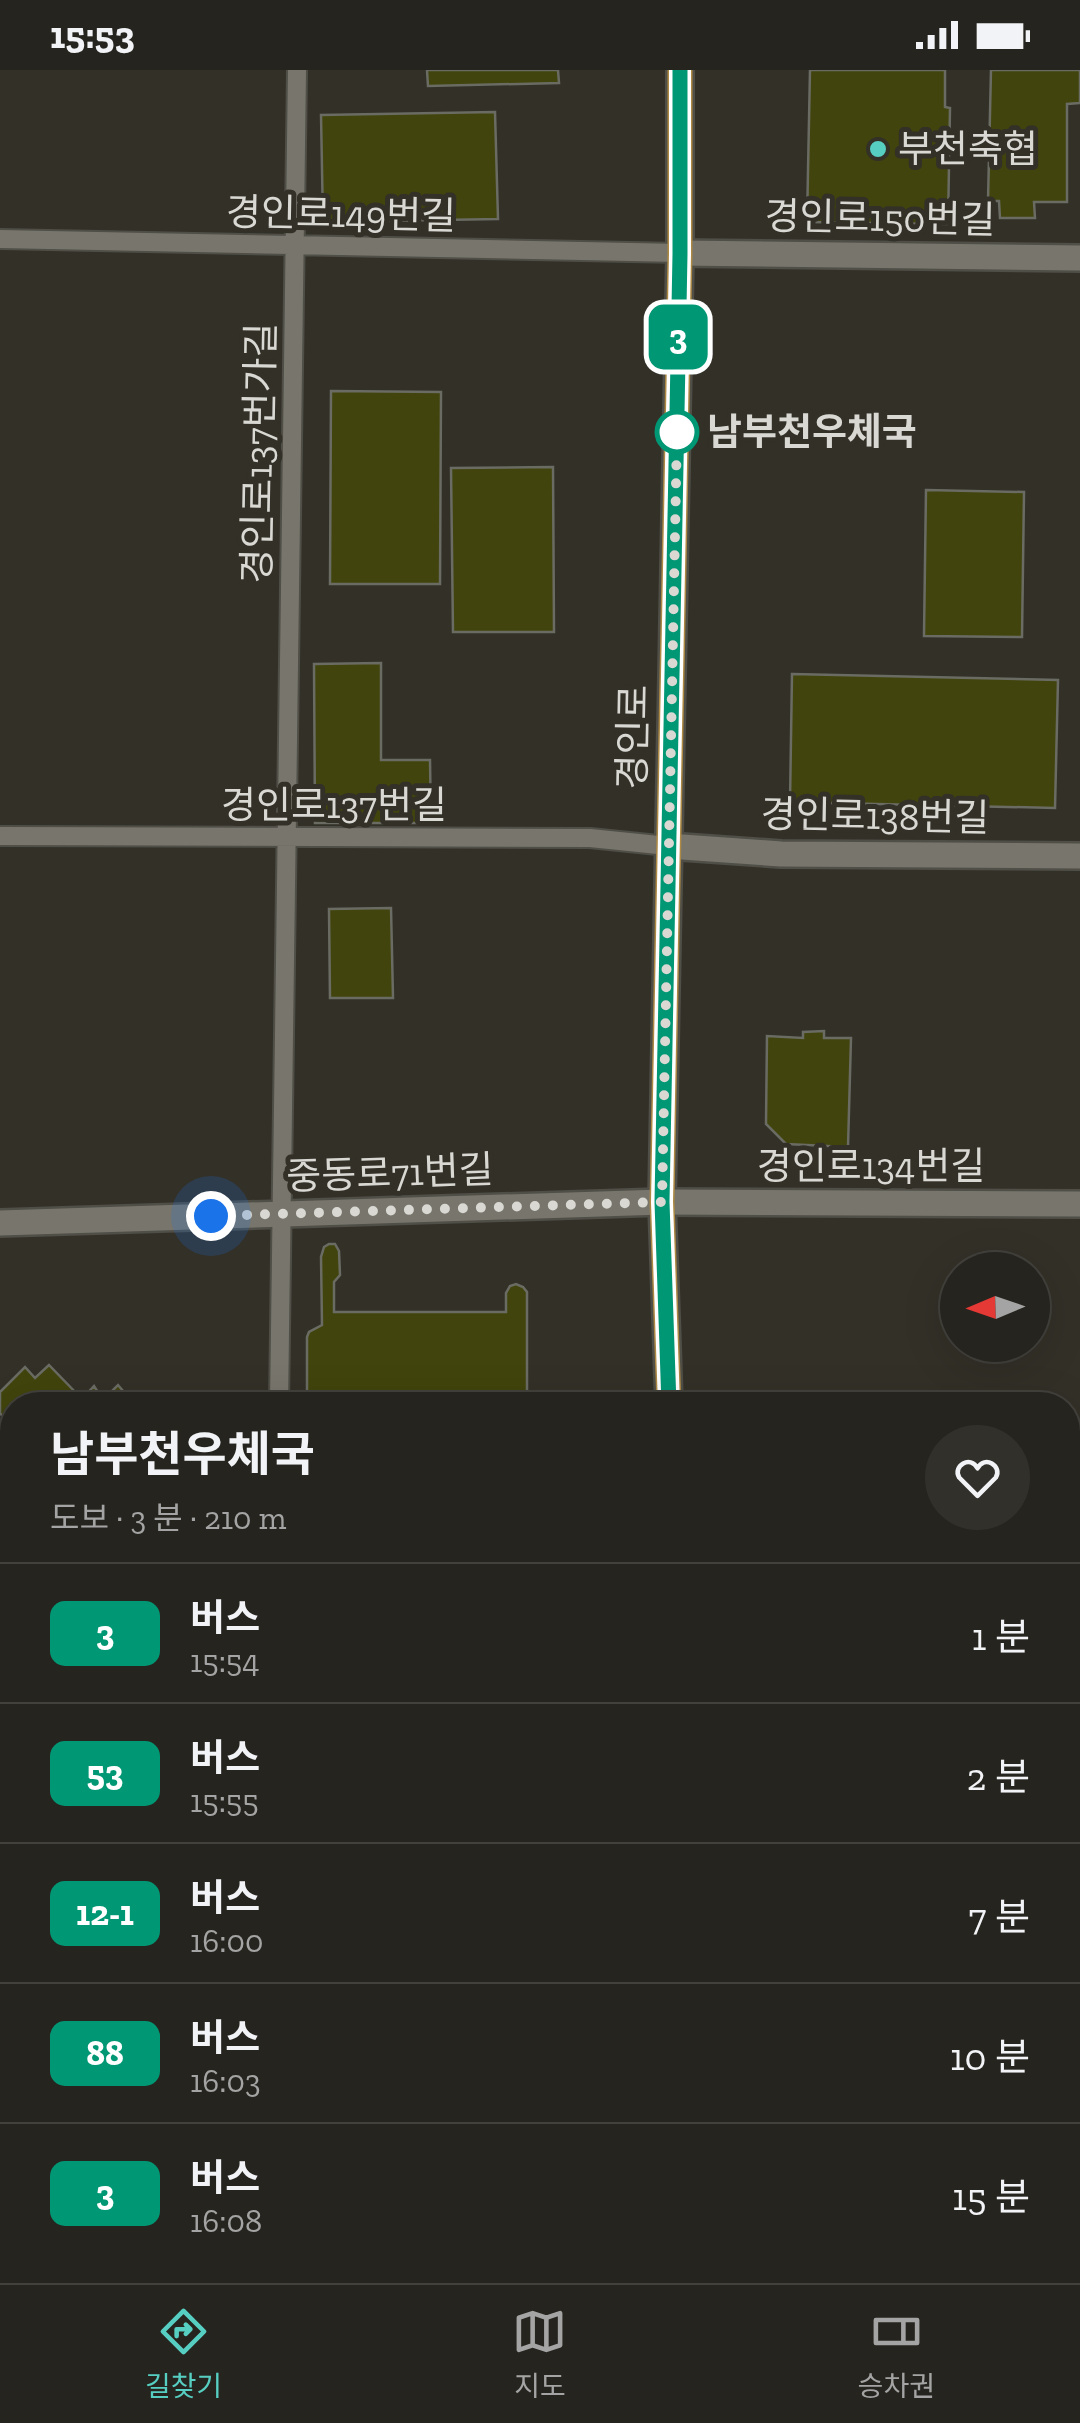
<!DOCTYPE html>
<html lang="ko">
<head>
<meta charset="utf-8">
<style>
  body { margin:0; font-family:"Zilla Slab","Noto Sans KR",serif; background:#32302b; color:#f1f3f6; height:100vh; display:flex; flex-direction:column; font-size:38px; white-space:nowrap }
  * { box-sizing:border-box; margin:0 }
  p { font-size:32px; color:#a4a4a4 }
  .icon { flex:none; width:55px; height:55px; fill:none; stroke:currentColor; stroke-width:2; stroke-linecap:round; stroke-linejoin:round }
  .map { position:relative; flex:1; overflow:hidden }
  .details { position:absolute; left:0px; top:1322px; width:1080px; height:892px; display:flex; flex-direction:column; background:#26241e; border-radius:40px 40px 0 0; box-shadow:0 10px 40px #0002,0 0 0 2px #42413c }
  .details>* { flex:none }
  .badge { padding:0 20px; border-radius:15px; font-size:35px; line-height:65px }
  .needle { width:65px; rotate:268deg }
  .fabs { position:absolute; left:940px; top:1182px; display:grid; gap:20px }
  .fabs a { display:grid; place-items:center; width:110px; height:110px; border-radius:50%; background:#26241e; box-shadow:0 10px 40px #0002,0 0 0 2px #42413c; font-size:50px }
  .you { position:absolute; width:50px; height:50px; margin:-25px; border:8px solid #fff; border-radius:50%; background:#1a73e8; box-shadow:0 0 0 15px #1a73e833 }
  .map>.badge { position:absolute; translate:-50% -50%; box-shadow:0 0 0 5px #fff }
  .round { display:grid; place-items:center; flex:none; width:105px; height:105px; border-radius:52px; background:#32302b }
  .overview { display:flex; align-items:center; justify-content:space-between; height:170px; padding:0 50px }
  h1 { font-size:48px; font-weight:700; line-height:75px }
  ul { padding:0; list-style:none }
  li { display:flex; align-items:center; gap:30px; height:140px; padding:0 50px; border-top:2px solid #42413c }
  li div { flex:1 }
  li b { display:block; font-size:38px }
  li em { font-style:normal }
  li .badge { min-width:110px; font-weight:700; text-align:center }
  .status { display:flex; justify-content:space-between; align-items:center; height:70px; padding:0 50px; background:#26241e; direction:ltr }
  .status svg { height:28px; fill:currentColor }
  .tabs { display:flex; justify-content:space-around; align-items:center; height:140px; border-top:2px solid #42413c; background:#26241e; font-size:28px; color:#a4a4a4 }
  .tabs a { display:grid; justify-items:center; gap:5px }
  .tabs .current { color:#57cec2 }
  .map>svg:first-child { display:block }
</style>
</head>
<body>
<div class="status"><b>15:53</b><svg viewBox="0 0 49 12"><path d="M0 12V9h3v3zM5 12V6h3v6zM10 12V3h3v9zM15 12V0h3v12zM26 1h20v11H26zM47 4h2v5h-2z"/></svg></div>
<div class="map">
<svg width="1080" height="2213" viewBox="0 0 1080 2213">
  <rect width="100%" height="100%" fill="#333028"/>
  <path fill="#60360f" d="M 291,2203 L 433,2203 L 434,2213 L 291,2213 Z"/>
  <path fill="#41440c" stroke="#6a6b62" stroke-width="2.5" d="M 427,0 L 558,0 L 559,13 L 428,16 Z
    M 810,0 L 945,0 L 945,37 L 950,38 L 948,154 L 807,152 Z
    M 991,0 L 1080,0 L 1080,33 L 1067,34 L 1067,132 L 1034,132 L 1035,148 L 1000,148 L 999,131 L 988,131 Z
    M 495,42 L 498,149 L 323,152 L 321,45 Z
    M 331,321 L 441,322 L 440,514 L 330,514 Z
    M 553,397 L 554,562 L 453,562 L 451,398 Z
    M 926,420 L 1024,422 L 1022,567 L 924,566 Z
    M 381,593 L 381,690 L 430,690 L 431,753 L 315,753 L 314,594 Z
    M 792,604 L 1058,610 L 1055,738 L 790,732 Z
    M 391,838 L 393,928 L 330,928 L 329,839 Z
    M 824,961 L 824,968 L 851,968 L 848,1077 L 786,1074 L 766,1054 L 767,966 L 803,968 L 803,962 Z
    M 329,1174 L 335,1174 L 339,1181 L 340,1205 L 334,1212 L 334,1242 L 506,1242 L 506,1223 L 510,1216 L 516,1214 L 523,1217 L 527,1222 L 527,1335 L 307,1335 L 307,1267 L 309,1262 L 322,1255 L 321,1187 L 324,1177 Z
    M 49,1295 L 82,1329 L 94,1316 L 103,1330 L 118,1315 L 135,1335 L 12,1335 L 12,1357 L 0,1343 L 0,1322 L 25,1297 L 35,1308 Z
    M 1078,1419 L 1080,1555 L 1068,1555 L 1068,1420 Z
    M 12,1423 L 12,1482 L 0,1467 L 0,1434 Z
    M 11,1681 L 12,1683 L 12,1758 L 0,1745 L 0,1692 Z
    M 1068,1778 L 1080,1779 L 1080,1846 L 1068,1845 Z
    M 12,1796 L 12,1866 L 5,1873 L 0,1867 L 0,1808 Z
    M 78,2202 L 235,2202 L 244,2210 L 242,2213 L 132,2213 L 129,2209 L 125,2213 L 88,2213 Z"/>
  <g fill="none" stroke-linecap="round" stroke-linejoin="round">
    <defs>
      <path id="service" d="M 0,169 L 680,183
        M 0,766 L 590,768 L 668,776
        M 279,1335 L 297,0"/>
      <path id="minor" d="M 680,183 L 1080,188
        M 668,776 L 781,784 L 1080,786
        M 0,1153 L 662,1132
        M 1068,1944 L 1080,1944
        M 0,1994 L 12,1994"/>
      <path id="tertiary" d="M 662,1132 L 1080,1134"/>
      <path id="primary" d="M 669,1335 L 662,1132 L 680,183 L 680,0
        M 706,2202 L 707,2213"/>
    </defs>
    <use href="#service" stroke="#4f4e47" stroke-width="22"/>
    <use href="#minor" stroke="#4f4e47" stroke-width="30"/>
    <use href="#tertiary" stroke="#4f4e47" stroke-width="30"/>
    <use href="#primary" stroke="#4f4e47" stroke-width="30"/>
    <use href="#service" stroke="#78766c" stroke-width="18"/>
    <use href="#minor" stroke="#78766c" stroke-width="25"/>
    <use href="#tertiary" stroke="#78766c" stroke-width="25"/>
    <use href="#primary" stroke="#ad8944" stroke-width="25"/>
  </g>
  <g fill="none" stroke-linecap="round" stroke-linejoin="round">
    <defs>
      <path id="line" d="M 669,1335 L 662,1132 L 680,184 L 680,0"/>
    </defs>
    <use href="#line" stroke="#fff" stroke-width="22"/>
    <use href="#line" stroke="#009775" stroke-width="15"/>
    <path stroke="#d9d8d3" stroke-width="10" stroke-dasharray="0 18" d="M 211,1146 L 662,1132 L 677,362"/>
  </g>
  <circle fill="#57cec2" stroke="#333028" stroke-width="4" cx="878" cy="79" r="10"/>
  <circle fill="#fff" stroke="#009775" stroke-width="5" cx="677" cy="362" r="20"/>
  <g text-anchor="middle" stroke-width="10" stroke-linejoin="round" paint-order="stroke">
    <g font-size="38" fill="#d9d8d3" stroke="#333028" text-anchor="start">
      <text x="898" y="92">부천축협</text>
    </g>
    <g font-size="38" fill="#d9d8d3" stroke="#333028">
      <text transform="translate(341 144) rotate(1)" y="13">경인로149번길</text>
      <text transform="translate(880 148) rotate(1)" y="13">경인로150번길</text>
      <text transform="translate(259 383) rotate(-89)" y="13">경인로137번가길</text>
      <text transform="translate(633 667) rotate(-89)" y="13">경인로</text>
      <text x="334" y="748">경인로137번길</text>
      <text transform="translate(875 746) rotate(1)" y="13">경인로138번길</text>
      <text x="871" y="1109">경인로134번길</text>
      <text transform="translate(390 1103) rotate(-2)" y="13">중동로71번길</text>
    </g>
    <g font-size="38" font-weight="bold" fill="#d9d8d3" stroke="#333028" text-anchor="start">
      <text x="707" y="375">남부천우체국</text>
    </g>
  </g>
</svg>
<div class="fabs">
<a><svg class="needle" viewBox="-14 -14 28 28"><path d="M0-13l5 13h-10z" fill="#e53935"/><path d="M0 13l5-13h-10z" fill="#a4a4a4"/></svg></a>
</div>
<div class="you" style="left:211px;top:1146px"></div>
<b class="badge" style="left:678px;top:267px;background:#009775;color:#fff">3</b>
<section class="details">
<div class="overview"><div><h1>남부천우체국</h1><p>도보 · 3 분 · 210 m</p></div><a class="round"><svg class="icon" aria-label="heart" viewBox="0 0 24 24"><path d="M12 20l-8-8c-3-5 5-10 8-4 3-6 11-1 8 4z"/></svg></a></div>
<ul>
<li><span class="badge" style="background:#009775;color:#fff">3</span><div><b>버스</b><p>15:54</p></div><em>1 분</em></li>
<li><span class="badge" style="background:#009775;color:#fff">53</span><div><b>버스</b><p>15:55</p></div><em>2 분</em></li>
<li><span class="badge" style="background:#009775;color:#fff">12-1</span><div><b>버스</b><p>16:00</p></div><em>7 분</em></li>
<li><span class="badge" style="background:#009775;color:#fff">88</span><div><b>버스</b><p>16:03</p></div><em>10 분</em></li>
<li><span class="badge" style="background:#009775;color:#fff">3</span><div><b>버스</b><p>16:08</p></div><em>15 분</em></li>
</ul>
</section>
</div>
<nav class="tabs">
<a class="current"><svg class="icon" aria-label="directions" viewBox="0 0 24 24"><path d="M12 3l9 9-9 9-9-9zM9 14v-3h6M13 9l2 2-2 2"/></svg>길찾기</a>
<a><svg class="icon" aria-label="map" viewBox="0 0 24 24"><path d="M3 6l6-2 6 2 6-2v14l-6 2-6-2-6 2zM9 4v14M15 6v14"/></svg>지도</a>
<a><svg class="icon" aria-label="tickets" viewBox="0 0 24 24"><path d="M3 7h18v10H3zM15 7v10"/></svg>승차권</a>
</nav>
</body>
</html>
